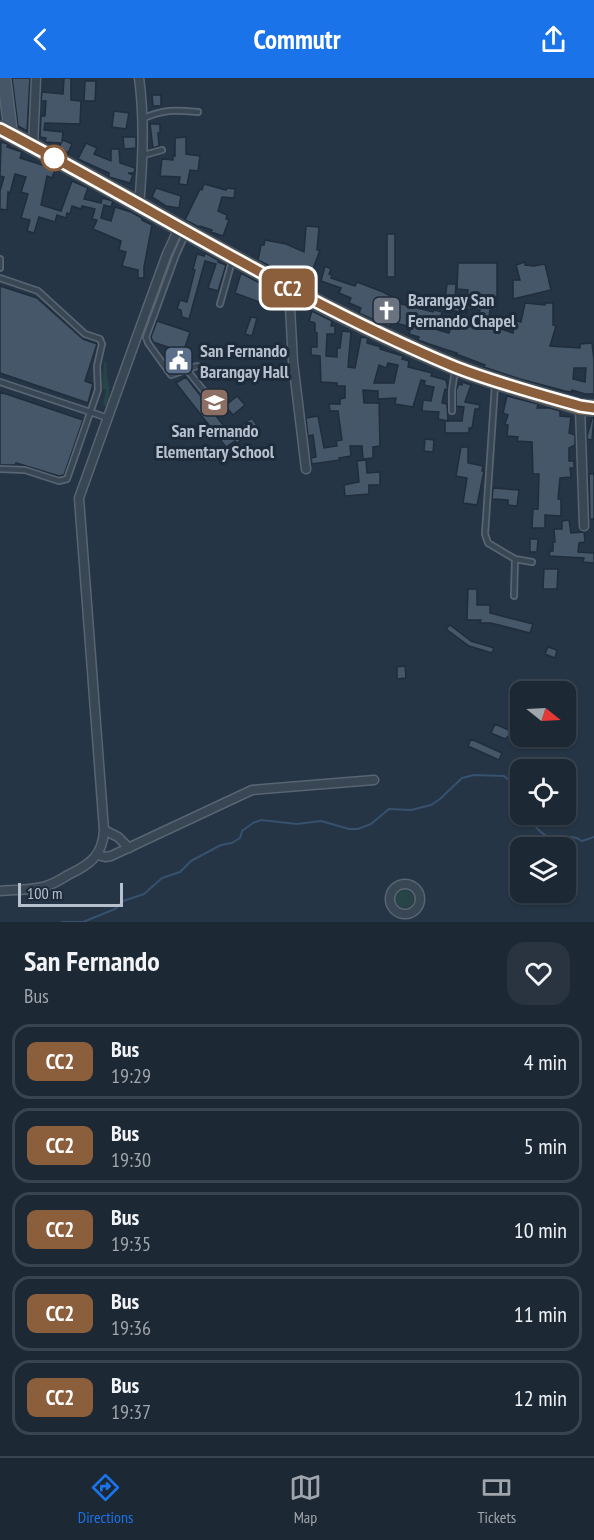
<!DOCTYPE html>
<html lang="en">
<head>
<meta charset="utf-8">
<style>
  body { margin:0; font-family:"PT Sans Narrow",sans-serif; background:#293440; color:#f1f3f6; height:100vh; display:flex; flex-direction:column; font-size:22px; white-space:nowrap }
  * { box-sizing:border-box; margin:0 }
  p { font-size:20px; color:#a0a6ac }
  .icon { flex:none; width:33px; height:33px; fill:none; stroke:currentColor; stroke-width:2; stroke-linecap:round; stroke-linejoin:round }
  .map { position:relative; height:844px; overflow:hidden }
  .drawer { display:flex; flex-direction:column; background:#1c2834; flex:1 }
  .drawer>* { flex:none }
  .badge { padding:0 12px; border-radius:9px; font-size:21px; line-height:39px }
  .needle { width:39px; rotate:108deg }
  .buttons { position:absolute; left:510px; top:603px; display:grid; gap:12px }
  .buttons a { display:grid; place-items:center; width:66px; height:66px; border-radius:12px; background:#1c2834; box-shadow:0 2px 4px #0004,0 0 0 2px #3a444f; font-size:30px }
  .scale { position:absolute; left:18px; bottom:15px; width:105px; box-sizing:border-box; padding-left:6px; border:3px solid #b7c1ce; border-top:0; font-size:16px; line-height:21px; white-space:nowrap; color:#b7c1ce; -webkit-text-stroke:4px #1e2b3a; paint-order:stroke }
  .map>.badge { position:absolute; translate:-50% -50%; box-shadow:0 0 0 3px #fff }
  .round { display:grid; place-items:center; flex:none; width:63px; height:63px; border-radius:18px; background:#293440 }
  .overview { display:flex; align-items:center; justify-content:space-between; height:102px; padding:0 24px }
  h1 { font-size:28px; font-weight:800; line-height:45px }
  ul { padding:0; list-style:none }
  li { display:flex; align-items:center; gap:18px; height:75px; margin:0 12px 9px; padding:0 12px; border:3px solid #3a444f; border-radius:18px }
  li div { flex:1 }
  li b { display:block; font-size:22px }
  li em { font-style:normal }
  li .badge { min-width:66px; font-weight:700; text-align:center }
  header { display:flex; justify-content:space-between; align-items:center; height:78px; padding:0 24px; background:#1a73e8; color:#fff; font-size:27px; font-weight:800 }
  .tab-bar { display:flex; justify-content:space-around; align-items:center; height:84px; border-top:2px solid #3a444f; background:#1c2834; font-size:16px; color:#a0a6ac }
  .tab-bar a { display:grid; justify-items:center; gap:3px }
  .tab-bar .current { color:#1a73e8 }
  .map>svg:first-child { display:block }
</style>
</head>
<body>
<header><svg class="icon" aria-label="back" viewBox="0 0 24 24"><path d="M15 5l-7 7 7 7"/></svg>Commutr<svg class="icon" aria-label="share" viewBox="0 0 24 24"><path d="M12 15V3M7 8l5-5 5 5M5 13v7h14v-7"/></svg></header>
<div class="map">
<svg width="594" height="844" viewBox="0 0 594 844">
  <rect width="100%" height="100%" fill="#253545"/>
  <path fill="#274546" d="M 104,284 L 107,286 C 105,302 114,310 106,328 L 103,327 L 106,312 L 102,310 Z
    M396 821a9 9 0 1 1 18 0a9 9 0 1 1-18 0Z"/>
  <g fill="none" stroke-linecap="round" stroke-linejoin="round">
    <path stroke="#37516e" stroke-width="2" d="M 527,736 C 533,746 541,758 553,760 C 565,763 569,754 582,763 L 594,759
      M 62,844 L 83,844 L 115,831 L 123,823 L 144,816 L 162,800 L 180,794 L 191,783 L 204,776 L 221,767 L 232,765 L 240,760 L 242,753 L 253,745 L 261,742 L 297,746 L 321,743 L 349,751 L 358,751 L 371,746 L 389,731 L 411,732 L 431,727 L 440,721 L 462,700 L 474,697 L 504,698 L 509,702 L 520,722"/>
  </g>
  <path fill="#46576a" stroke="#202d3c" stroke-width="1.5" fill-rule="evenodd" d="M 12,0 L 30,0 L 27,53 L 18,48 Z
    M 64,0 L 71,0 L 71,22 L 81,23 L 80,46 L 45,45 L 44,52 L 63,54 L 62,64 L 63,62 L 72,66 L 68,75 L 59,70 L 61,65 L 45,64 L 46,60 L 40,59 L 41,38 L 45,38 L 46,23 L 41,23 L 42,14 L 63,16 Z
    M 85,3 L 96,3 L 95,23 L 84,23 Z
    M 152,17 L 161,17 L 161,28 L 153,28 Z
    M 114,33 L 129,35 L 126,51 L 112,49 Z
    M 150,46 L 160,46 L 160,55 L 158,55 L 159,68 L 153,70 Z
    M 123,59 L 136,59 L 136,70 L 124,71 Z
    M 186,59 L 186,76 L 200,78 L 198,93 L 190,92 L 187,107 L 179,106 L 180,99 L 160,98 L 162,81 L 173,82 L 173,77 L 175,78 L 175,60 Z
    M 1,64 L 8,66 L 7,69 L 22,74 L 20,80 L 55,91 L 52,100 L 47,98 L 41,127 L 61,133 L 72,103 L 88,110 L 84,121 L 101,125 L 102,120 L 113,123 L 111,129 L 104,127 L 101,140 L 111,143 L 115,129 L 131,134 L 142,140 L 142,142 L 152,147 L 144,189 L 144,200 L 138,200 L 138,192 L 122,188 L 126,174 L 119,172 L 121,163 L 93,151 L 97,142 L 92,141 L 95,131 L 82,128 L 81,131 L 72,128 L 70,136 L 67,135 L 66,140 L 57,137 L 55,144 L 39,139 L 34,155 L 27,153 L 30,142 L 21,140 L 28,116 L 21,114 L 26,99 L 15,96 L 10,115 L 8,114 L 7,132 L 0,131 L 0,113 L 4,99 L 0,98 Z
    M 86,65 L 97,70 L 94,76 L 111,83 L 111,71 L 119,71 L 120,85 L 135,90 L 134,95 L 128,95 L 133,97 L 130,105 L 109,99 L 109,95 L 78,81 Z
    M 204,106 L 226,112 L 227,110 L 235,111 L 234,120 L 222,119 L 218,133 L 227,137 L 226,141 L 229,142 L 223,158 L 211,154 L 212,152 L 200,148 L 199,149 L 185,142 L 200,111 L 202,112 Z
    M 156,110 L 181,118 L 179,130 L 166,128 L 152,119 Z
    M 306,148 L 319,149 L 317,172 L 320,172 L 308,205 L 286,197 L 283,196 L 284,193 L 272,189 L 258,182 L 261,167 L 264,167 L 265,162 L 286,166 L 304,174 Z
    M 387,156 L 395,156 L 395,199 L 387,199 Z
    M 205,175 L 218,182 L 218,184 L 226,187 L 218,213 L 208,210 L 216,186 L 205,183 L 189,241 L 182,239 L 181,232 L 177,231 L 180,222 L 187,224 L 195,192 L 193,191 L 197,176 L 204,178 Z
    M 525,184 L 525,187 L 534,188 L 545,186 L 551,212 L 513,221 L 513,202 L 520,202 L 516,187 Z
    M 458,185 L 497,185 L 497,232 L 490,232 L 488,247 L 513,255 L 515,243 L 521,244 L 525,225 L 545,227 L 545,225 L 553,225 L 553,247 L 556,248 L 550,268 L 580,270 L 580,266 L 592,265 L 594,283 L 594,316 L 585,316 L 572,312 L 572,314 L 565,313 L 520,301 L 484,289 L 485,287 L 456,276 L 457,275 L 429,266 L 418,262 L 419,259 L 409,256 L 411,249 L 392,244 L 389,249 L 359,235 L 361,230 L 349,225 L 351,220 L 339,215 L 341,210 L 321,203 L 325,188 L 331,191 L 329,196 L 332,197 L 331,200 L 355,208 L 357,204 L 383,214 L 402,224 L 401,226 L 433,234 L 434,232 L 442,234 L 438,252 L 449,255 L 451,248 L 458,250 L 461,240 L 478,245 L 480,232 L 467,231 L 466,235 L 444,231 L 447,206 L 456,206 L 455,221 L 467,223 L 468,212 L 457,211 ZM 574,290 L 586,290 L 585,304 L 573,301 Z
    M 241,195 L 267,209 L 262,225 L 235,215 Z
    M 0,208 L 37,220 L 83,261 L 97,266 L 85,303 L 93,306 L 88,325 L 0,295 Z
    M 312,233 L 332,243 L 331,248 L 335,248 L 335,256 L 327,256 L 326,278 L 337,279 L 337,270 L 340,270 L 342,253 L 351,254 L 348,289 L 355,290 L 361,259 L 368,260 L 367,265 L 381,269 L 380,271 L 403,278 L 402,281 L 409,283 L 408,289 L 432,295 L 431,298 L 446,302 L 448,312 L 445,311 L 442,325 L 447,326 L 448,343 L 438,341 L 439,334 L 422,333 L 423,322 L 431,323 L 434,309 L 424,307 L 425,303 L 421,302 L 413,329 L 395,326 L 396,320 L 378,321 L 378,313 L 363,312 L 364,325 L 379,325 L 380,368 L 373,369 L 373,380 L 363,381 L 362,368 L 350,368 L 351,378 L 339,380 L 340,382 L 312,386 L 311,380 L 316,379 L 313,357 L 308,358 L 306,340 L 318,338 L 324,370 L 337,368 L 336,363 L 342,362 L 338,333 L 330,333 L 329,326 L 340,326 L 340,321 L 345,320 L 345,308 L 337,308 L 337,305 L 321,304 L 320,278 L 311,277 L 311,269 L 317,269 L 317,255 L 315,254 L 315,245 L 309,243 ZM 388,285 L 398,287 L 394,305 L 374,305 L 379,287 L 386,290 Z
    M 251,239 L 257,240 L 252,258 L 245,256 Z
    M 157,243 L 190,254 L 185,269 L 190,271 L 188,276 L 153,264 L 151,259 Z
    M 186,299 L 230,356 L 252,340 L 258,349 L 237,365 L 235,363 L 226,369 L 176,305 Z
    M 462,304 L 471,307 L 465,324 L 480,327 L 479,331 L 475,331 L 473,344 L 472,350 L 469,350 L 469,355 L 445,355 L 445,343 L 462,343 L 464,329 L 456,328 L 456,312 L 459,306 L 462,307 Z
    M 0,314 L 83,342 L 64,397 L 59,398 L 16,385 L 15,387 L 0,387 Z
    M 237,318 L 245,327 L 233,337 L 225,328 Z
    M 507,318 L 538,326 L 537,330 L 550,330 L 560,333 L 560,338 L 571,339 L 569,355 L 575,357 L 575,367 L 569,370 L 569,383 L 574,383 L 574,390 L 570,390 L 571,399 L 560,400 L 558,421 L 561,421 L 561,438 L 545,437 L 545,450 L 532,450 L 533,431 L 538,431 L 539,396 L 533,396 L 532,364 L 517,363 L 518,359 L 507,358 L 508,347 L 505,346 L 508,337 L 503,335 Z
    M 592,340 L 594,340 L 592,362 L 587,361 L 587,358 Z
    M 425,361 L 434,362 L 433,374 L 424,373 Z
    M 461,369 L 468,369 L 468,385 L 483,388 L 482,393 L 484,393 L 477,427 L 463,425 L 467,400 L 456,398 Z
    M 366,382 L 367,395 L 380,394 L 380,407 L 369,407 L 369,416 L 345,418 L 344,407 L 359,404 L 357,383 Z
    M 589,396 L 594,396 L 594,441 L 590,441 Z
    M 493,410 L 519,412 L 517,428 L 508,427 L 508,422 L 492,421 Z
    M 569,442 L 571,455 L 584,454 L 585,464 L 579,465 L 578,474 L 594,475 L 594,485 L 583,484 L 584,480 L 549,478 L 550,473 L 553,473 L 553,464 L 555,464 L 554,451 L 562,451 L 562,443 Z
    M 530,461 L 538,461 L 537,474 L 530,474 Z
    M 544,491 L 558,491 L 557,511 L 543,511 Z
    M 468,511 L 477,511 L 477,527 L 490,527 L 490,535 L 533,546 L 530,555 L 491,545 L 480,545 L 481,542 L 467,542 Z
    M 450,547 L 471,563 L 494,570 L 492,575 L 469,568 L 446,551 Z
    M 548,569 L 557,572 L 555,580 L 545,576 Z
    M 405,588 L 406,600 L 397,601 L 397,589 Z
    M 495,646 L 513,654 L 505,661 L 491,655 Z
    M 471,661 L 502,675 L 499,682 L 468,668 Z"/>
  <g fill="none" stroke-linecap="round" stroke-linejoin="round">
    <defs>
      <path id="lane" d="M 142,41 C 163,31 175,32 198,34
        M 144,77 L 162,72
        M 185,157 L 176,177 L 146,259 L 148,265 L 171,297 L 197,288
        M 0,181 L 0,190
        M 0,200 L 38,213 L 85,256 L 100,261 L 102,266 L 97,288 L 98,312 L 67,401 L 59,403 L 25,392 L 0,391
        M 220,226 L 232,183
        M 187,292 L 212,323
        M 0,304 L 108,340
        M 495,307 L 485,456 L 488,465 L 515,481 L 532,484
        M 452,333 L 452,312 L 455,292
        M 514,518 L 515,481"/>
      <path id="street" d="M 139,0 C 145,42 143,84 139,127
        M 33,69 L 36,0
        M 289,211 L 293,284 L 306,391
        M 580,329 L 584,448
        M 104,752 L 118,759 L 129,770
        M 98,777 L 105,779 L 111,778 L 252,712 L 374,702
        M390 821a15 15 0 1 1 30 0a15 15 0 1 1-30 0Z
        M 0,813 C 14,812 29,812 43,809 C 52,807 60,802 68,797 C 89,787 103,778 104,752 L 79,420 L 136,261 L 167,176 L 179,150"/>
      <path id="secondary" d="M 4,0 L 11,56"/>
      <path id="highway" d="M 0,51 C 152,130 296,223 455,289 C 496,305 538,316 580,329 L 594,330"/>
    </defs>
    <use href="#lane" stroke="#586472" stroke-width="8"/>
    <use href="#street" stroke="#586472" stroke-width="11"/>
    <use href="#secondary" stroke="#586472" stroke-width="15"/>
    <use href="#highway" stroke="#44515f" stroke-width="18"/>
    <use href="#lane" stroke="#394654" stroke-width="4.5"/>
    <use href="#street" stroke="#394654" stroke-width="8"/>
    <use href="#secondary" stroke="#475568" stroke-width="12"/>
    <use href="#highway" stroke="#7b6a56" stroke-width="15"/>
  </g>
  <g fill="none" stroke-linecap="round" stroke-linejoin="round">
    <defs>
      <path id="line" d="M 0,51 C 152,130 296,223 455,289 C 496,305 538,316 580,328 L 594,330"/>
    </defs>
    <use href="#line" stroke="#fff" stroke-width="14"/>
    <use href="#line" stroke="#8b5e3c" stroke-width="9"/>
  </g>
  <defs>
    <symbol id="church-square" viewBox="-11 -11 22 22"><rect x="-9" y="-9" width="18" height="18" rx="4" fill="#6b7280" stroke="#1e2b3a"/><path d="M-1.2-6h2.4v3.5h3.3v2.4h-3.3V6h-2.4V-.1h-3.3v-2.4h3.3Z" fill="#fff"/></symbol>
    <symbol id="civic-square" viewBox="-11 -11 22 22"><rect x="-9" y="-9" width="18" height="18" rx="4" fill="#5c6f8a" stroke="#1e2b3a"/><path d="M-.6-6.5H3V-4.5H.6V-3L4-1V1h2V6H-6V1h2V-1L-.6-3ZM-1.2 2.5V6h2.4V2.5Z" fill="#fff"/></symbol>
    <symbol id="school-square" viewBox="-11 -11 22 22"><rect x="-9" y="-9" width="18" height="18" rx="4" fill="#8d6e63" stroke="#1e2b3a"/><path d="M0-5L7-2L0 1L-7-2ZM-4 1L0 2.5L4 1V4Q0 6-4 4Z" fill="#fff"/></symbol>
  </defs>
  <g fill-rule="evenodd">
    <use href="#church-square" x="370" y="216" width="33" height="33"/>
    <use href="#civic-square" x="162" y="266" width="33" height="33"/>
    <use href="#school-square" x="198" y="308" width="33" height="33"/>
  </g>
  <circle fill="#fff" stroke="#8b5e3c" stroke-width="3" cx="54" cy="80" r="12"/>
  <g text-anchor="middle" stroke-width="6" stroke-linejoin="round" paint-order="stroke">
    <g font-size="18" font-weight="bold" fill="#b7c1ce" stroke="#1e2b3a" text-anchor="start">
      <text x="408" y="228">Barangay San<tspan x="408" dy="21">Fernando Chapel</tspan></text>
      <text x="200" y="279">San Fernando<tspan x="200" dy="21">Barangay Hall</tspan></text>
      <text x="215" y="359" text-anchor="middle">San Fernando<tspan x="215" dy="21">Elementary School</tspan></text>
    </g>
  </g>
</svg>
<div class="buttons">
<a><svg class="needle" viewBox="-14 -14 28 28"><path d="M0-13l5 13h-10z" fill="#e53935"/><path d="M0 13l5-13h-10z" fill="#a0a6ac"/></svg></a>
<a><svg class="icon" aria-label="locate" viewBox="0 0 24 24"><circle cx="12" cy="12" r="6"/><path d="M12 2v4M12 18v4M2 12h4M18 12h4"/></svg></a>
<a><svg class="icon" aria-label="layers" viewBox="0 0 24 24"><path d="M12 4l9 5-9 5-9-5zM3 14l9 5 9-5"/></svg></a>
</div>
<div class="scale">100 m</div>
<b class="badge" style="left:288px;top:210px;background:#8b5e3c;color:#fff">CC2</b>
</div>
<section class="drawer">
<div class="overview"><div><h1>San Fernando</h1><p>Bus</p></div><a class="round"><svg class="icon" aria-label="heart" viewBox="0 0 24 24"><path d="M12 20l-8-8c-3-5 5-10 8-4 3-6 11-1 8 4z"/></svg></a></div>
<ul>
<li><span class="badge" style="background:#8b5e3c;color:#fff">CC2</span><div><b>Bus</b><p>19:29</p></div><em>4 min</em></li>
<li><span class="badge" style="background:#8b5e3c;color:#fff">CC2</span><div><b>Bus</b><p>19:30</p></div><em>5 min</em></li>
<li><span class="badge" style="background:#8b5e3c;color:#fff">CC2</span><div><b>Bus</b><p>19:35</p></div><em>10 min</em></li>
<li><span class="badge" style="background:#8b5e3c;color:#fff">CC2</span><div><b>Bus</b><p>19:36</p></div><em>11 min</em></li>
<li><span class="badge" style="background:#8b5e3c;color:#fff">CC2</span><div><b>Bus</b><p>19:37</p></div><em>12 min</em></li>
</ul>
</section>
<nav class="tab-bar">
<a class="current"><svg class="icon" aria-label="directions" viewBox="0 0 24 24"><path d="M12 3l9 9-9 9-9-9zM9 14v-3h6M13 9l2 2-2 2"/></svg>Directions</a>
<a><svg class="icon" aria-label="map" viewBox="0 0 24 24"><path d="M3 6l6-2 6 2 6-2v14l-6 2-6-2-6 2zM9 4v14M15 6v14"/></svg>Map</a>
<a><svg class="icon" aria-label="tickets" viewBox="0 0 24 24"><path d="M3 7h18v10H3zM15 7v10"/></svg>Tickets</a>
</nav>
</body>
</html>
